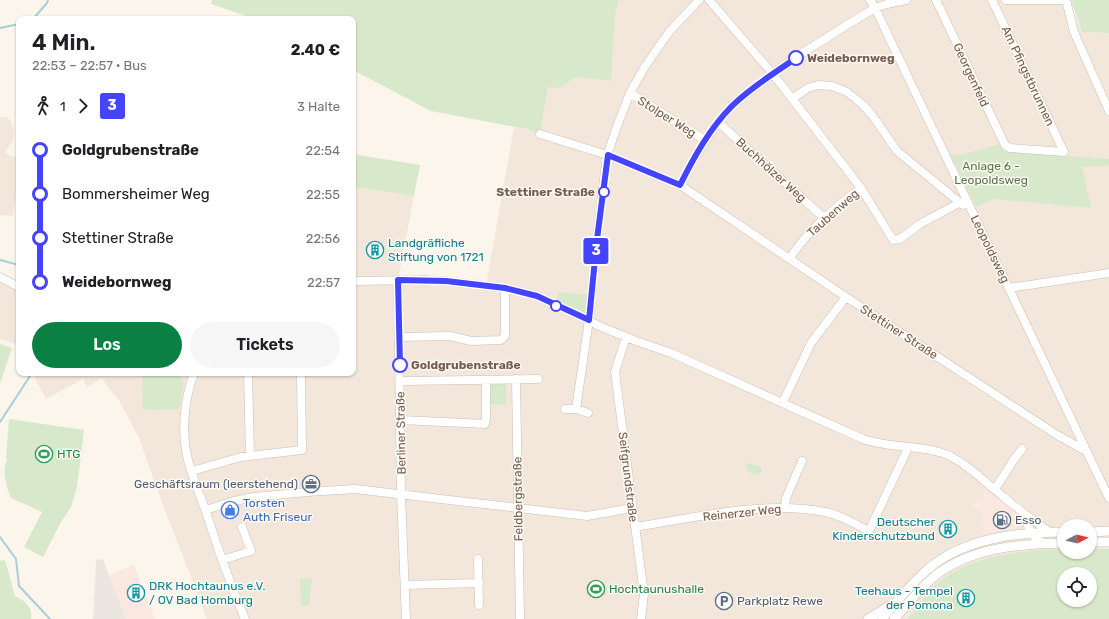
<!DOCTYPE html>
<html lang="de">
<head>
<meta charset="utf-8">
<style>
  body { margin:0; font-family:Rubik,sans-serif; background:#f6f6f6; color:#202124; height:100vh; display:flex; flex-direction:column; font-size:15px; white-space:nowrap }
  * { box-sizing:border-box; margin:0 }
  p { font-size:13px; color:#757577 }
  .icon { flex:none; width:22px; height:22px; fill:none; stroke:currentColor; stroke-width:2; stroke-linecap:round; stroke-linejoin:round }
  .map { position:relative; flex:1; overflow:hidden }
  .side { position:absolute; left:16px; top:16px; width:340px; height:360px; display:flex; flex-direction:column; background:#fff; border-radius:8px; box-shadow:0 1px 3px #0004 }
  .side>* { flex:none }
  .badge { padding:0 8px; border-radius:3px; font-size:14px; line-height:26px }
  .needle { width:26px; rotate:83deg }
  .controls { position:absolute; left:1057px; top:519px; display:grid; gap:8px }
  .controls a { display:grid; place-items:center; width:40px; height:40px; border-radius:50%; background:#fff; box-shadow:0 1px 3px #0004; font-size:20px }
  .map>.badge { position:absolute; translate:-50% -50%; box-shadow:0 0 0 2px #fff }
  .legs { display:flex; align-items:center; gap:6px; height:44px; padding:0 16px; font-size:13px }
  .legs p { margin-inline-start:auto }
  .head { display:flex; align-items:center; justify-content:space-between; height:68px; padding:0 16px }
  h1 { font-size:22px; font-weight:600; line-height:30px }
  .action { display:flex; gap:8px; margin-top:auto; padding:8px 16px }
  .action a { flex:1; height:46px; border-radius:24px; background:#0b8043; color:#fff; font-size:16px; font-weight:600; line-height:46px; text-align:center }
  .action a+a { background:#f6f6f6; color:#202124 }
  ul { padding:0 16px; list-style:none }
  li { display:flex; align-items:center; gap:14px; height:44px; font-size:15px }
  li i { display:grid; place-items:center; width:6px; height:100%; margin:0 5px; background:currentColor }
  li i::after { content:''; width:10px; height:10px; margin:-5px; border:3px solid; border-radius:50%; background:#fff }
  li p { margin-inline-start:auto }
  li:first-child i { background:linear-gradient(#0000 50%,currentColor 0) }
  li:last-child i { background:linear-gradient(currentColor 50%,#0000 0) }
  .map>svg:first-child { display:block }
</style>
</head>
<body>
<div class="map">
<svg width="1109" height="619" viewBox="0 0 1109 619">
  <rect width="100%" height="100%" fill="#fbf5ec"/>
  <path fill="#f3e7db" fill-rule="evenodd" d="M 619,0 L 1071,0 L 1073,11 L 1082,32 L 1109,33 L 1109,619 L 207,619 L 160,497 L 139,438 L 119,400 L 107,386 L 102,378 L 87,387 L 83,379 L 46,399 L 35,378 L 38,373 L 353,373 L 353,187 L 414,196 L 398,280 L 486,286 L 514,127 L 540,133 L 548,86 L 560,88 L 577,77 L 615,15 ZM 1064,526 L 1090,526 L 1090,552 L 1064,552 ZM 1064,574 L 1090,574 L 1090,600 L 1064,600 Z
    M 0,117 L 7,117 L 11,121 L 14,130 L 13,141 L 5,152 L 9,155 L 19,158 L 19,172 L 13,216 L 0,215 Z
    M 0,280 L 19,290 L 19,345 L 0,339 Z"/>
  <path fill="#fbe8e1" d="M 986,489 L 1019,517 L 1021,523 L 1020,528 L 981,534 L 981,530 L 984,530 L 982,517 L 978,509 L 971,508 Z
    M 134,565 L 155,619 L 126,619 L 109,575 Z"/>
  <path fill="#ece6e1" d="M 103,559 L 109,575 L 126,619 L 93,619 L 96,560 Z"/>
  <path fill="#d8e9cb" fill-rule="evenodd" d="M 212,0 L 619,0 L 615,15 L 611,81 L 577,77 L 560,88 L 548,87 L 540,134 L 526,129 L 431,111 L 353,70 L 353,19 L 253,19 L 246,16 L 211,4 Z
    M 1071,0 L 1109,0 L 1109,33 L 1082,32 Z
    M 1000,144 L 1004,151 L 1109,159 L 1109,166 L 1082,167 L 1091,208 L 993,199 L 976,207 L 950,153 L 957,156 Z
    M 353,154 L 420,165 L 414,196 L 353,187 Z
    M 559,292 L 591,295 L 589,320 L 555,305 Z
    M 0,344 L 12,348 L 0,384 Z
    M 175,375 L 181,377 L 184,383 L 179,409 L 143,410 L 142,376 Z
    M 492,382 L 506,382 L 506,405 L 488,404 L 487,387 Z
    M 9,419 L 84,430 L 77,487 L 71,507 L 61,522 L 43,557 L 24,547 L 42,512 L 11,498 C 6,486 2,472 7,459 L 6,458 Z
    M 749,463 L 761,467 L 762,472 C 757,477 749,473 746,468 L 747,464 Z
    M 1064,549 L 1064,552 L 1090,552 L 1090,549 L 1109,549 L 1109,619 L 907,619 C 911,615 916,611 920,606 C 923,601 926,595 930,591 C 960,556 1021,550 1064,549 ZM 1064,574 L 1090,574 L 1090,600 L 1064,600 Z
    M 5,560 L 15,596 C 25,601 33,607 31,619 L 0,619 L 0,561 Z
    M 312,578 L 309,605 L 301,606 L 300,579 Z"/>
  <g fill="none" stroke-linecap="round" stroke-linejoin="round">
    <path stroke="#a8cfd5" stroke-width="2" d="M 33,19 L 47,3 L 48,0
      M 0,28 L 19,24
      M 0,260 L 19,265
      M 0,422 L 32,373
      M 0,537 L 16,559 L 19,586 L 50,619"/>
    <defs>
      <path id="minor" d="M 709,0 L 773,74 L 861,188 L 893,240 L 900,239 L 920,224 L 959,203
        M 870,0 L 875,8 L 1109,498
        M 936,0 L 1005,145 L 1010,148 L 1064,152 L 992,0
        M 1006,0 L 1066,0
        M 1066,0 L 1074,32 L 1109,111
        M 630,93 L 705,140
        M 792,99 L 808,88 L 818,85 L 832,86 L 847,92 L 862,104 L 872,115 L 897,151 L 963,205
        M 718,122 L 824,218
        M 540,134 L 607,155 L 680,185 L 846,297 L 1057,435 L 1086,451
        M 680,185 L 693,160 L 718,122 L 732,105 L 747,93 L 796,57 L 847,25 L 875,8 L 887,4 L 906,0
        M 790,258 C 809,229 834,208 861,188
        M 0,277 L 19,287
        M 398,280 L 401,494 L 406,619
        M 353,281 L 425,280 L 446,281 L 505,288 L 537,296 L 581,316 L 599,326 L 636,341 L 671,353 L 863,439 C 891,449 923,444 950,456 C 965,464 977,474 989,485 C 1009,501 1028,518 1050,532
        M 1009,288 L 1109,273
        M 399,337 L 450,336 L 471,341 L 501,340 L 505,336 L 505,288
        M 626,337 L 615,372 L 644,594 L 641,619
        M 194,373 C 184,400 181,432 188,460 C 193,480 202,499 208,518 C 219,552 231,586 245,619
        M 248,373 L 250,456
        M 516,379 L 520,619
        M 400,381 L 538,379
        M 783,402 L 811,343 L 846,297
        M 565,409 L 576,409
        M 588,413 L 576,409 L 589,320 L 597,239 L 607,155 L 619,121 L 630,93 L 644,68 L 669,32 L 699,0
        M 401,420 L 485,424 L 486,417 L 486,380
        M 192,471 L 241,457 L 302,450 L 301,373
        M 995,489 L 1015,458 L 1022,449
        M 785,508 L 786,498 L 802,461
        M 206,510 L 234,501 L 254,497 L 307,492 L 355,489 L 587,516 L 632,508
        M 1022,512 C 1029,524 1029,539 1045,543
        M 635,527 C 694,518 765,500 825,512 C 841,515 855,524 869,531 L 908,448
        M 478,559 L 479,605
        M 222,560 L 251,551 L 242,527
        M 405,585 L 479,583"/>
      <path id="tertiary" d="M 1090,532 L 1109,531
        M 1090,542 L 1109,542
        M 868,619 L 889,606
        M 882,619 C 896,602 911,584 928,569 C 965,538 1017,532 1064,532
        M 894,619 C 907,605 922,586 936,575 C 973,547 1020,544 1064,543"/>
    </defs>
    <use href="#minor" stroke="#cdbeb2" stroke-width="9"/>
    <use href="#tertiary" stroke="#cdbeb2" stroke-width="10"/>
    <use href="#minor" stroke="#fff" stroke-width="8"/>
    <use href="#tertiary" stroke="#fff" stroke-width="9"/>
  </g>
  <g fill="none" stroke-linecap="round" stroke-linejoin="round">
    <defs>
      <path id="line-1" d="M 400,365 L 398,280 L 446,281 L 505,288 L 537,296 L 589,320 L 597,239 L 608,155 L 680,185 C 694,157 710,128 732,106 C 751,87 775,73 796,58"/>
    </defs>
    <use href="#line-1" stroke="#fff" stroke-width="9"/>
    <use href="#line-1" stroke="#44f" stroke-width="6"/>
  </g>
  <defs>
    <symbol id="building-ring" viewBox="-11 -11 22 22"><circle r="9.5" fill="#fef9f3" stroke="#0f9aa8" stroke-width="1.5"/><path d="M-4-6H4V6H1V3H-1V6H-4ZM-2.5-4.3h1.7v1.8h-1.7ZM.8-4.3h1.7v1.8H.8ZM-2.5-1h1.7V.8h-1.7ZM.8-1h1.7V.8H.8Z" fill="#0f9aa8"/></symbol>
    <symbol id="stadium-ring" viewBox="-11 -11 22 22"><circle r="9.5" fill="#fef9f3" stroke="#2e9e5b" stroke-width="1.5"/><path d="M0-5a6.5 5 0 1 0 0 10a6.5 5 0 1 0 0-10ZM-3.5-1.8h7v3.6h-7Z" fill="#2e9e5b"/></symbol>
    <symbol id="office-ring" viewBox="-11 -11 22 22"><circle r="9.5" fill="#fef9f3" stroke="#5c6f8a" stroke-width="1.5"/><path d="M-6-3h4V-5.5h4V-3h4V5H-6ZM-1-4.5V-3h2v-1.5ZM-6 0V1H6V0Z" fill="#5c6f8a"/></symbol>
    <symbol id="shop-ring" viewBox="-11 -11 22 22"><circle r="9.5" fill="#fef9f3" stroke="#3f7fe0" stroke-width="1.5"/><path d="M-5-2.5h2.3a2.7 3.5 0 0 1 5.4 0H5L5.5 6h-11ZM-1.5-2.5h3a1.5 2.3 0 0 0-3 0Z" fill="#3f7fe0"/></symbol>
    <symbol id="fuel-ring" viewBox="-11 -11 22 22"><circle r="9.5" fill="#fef9f3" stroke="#5c6f8a" stroke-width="1.5"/><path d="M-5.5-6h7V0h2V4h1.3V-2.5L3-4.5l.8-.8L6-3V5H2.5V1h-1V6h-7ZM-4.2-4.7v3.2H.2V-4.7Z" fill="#5c6f8a"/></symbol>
    <symbol id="parking-ring" viewBox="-11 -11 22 22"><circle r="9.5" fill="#fef9f3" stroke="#5c6f8a" stroke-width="1.5"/><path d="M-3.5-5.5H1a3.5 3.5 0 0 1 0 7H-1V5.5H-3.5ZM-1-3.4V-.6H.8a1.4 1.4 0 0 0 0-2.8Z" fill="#5c6f8a"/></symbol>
  </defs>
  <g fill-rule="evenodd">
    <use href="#building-ring" x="365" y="240" width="20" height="20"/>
    <use href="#stadium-ring" x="34" y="444" width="20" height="20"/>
    <use href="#office-ring" x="301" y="474" width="20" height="20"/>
    <use href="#shop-ring" x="220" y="500" width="20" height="20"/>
    <use href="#fuel-ring" x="992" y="510" width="20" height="20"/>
    <use href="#building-ring" x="938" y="519" width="20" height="20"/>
    <use href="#stadium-ring" x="586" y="579" width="20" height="20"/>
    <use href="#building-ring" x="126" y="583" width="20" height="20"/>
    <use href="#building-ring" x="956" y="588" width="20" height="20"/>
    <use href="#parking-ring" x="714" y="591" width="20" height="20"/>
  </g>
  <g fill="#fff" stroke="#44f" stroke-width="2">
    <circle cx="796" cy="58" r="7"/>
    <circle cx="604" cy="192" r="5"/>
    <circle cx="556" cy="306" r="5"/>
    <circle cx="400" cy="365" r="7"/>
  </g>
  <g text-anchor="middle" stroke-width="3" stroke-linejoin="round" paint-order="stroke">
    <g font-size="12" font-weight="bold" fill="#765d50" stroke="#fef9f3" text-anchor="start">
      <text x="807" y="62">Weidebornweg</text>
      <text x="595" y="196" text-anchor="end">Stettiner Straße</text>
      <text x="411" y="369">Goldgrubenstraße</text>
    </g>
    <g font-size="12" fill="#765d50" stroke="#fef9f3">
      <text transform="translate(971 75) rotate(65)" y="4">Georgenfeld</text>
      <text transform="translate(1028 76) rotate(65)" y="4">Am Pfingstbrunnen</text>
      <text transform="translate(667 117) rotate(32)" y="4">Stolper Weg</text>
      <text transform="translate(771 170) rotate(42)" y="4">Buchhölzer Weg</text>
      <text transform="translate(833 213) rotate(-42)" y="4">Taubenweg</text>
      <text transform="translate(990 249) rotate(64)" y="4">Leopoldsweg</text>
      <text transform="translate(899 332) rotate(33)" y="4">Stettiner Straße</text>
      <text transform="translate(401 433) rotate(-91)" y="4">Berliner Straße</text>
      <text transform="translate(628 477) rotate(83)" y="4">Seifgrundstraße</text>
      <text transform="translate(518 499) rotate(-91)" y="4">Feldbergstraße</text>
      <text transform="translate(742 513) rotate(-6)" y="4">Reinerzer Weg</text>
    </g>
    <g font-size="12" fill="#587a49" stroke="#fef9f3">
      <text x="991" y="170">Anlage 6 -<tspan x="991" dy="14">Leopoldsweg</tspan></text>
    </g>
    <g font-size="12" fill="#0d838f" stroke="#fef9f3" text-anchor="start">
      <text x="388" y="247">Landgräfliche<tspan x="388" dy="14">Stiftung von 1721</tspan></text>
      <text x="935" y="526" text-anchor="end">Deutscher<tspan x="935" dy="14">Kinderschutzbund</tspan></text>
      <text x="149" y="590">DRK Hochtaunus e.V.<tspan x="149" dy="14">/ OV Bad Homburg</tspan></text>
      <text x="953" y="595" text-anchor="end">Teehaus - Tempel<tspan x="953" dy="14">der Pomona</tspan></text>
    </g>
    <g font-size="12" fill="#27864d" stroke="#fef9f3" text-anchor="start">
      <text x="57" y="458">HTG</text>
      <text x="609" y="593">Hochtaunushalle</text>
    </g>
    <g font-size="12" fill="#4e5e75" stroke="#fef9f3" text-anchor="start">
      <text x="298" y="488" text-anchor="end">Geschäftsraum (leerstehend)</text>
      <text x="1015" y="524">Esso</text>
      <text x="737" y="605">Parkplatz Rewe</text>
    </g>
    <g font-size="12" fill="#366cbe" stroke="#fef9f3" text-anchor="start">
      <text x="243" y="507">Torsten<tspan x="243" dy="14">Auth Friseur</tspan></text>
    </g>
  </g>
</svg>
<div class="controls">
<a><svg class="needle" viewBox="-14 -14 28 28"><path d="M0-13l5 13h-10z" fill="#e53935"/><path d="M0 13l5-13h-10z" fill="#757577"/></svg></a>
<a><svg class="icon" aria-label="locate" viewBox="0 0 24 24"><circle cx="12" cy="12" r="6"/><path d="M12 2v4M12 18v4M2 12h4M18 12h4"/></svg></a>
</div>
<b class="badge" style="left:596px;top:251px;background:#44f;color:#fff">3</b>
<section class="side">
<div class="head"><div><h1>4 Min.</h1><p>22:53 – 22:57 · Bus</p></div><b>2.40 €</b></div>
<div class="legs"><svg class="icon" aria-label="walk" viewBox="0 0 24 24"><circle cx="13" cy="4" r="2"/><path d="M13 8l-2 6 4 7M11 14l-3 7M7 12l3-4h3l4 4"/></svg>1<svg class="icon" aria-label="forward" viewBox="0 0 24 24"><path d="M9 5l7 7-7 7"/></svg><b class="badge" style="background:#44f;color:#fff">3</b><p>3 Halte</p></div>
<ul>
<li><i style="color:#44f"></i><b>Goldgrubenstraße</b><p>22:54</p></li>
<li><i style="color:#44f"></i><span>Bommersheimer Weg</span><p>22:55</p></li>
<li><i style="color:#44f"></i><span>Stettiner Straße</span><p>22:56</p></li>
<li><i style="color:#44f"></i><b>Weidebornweg</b><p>22:57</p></li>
</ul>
<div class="action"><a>Los</a><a>Tickets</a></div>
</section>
</div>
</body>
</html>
